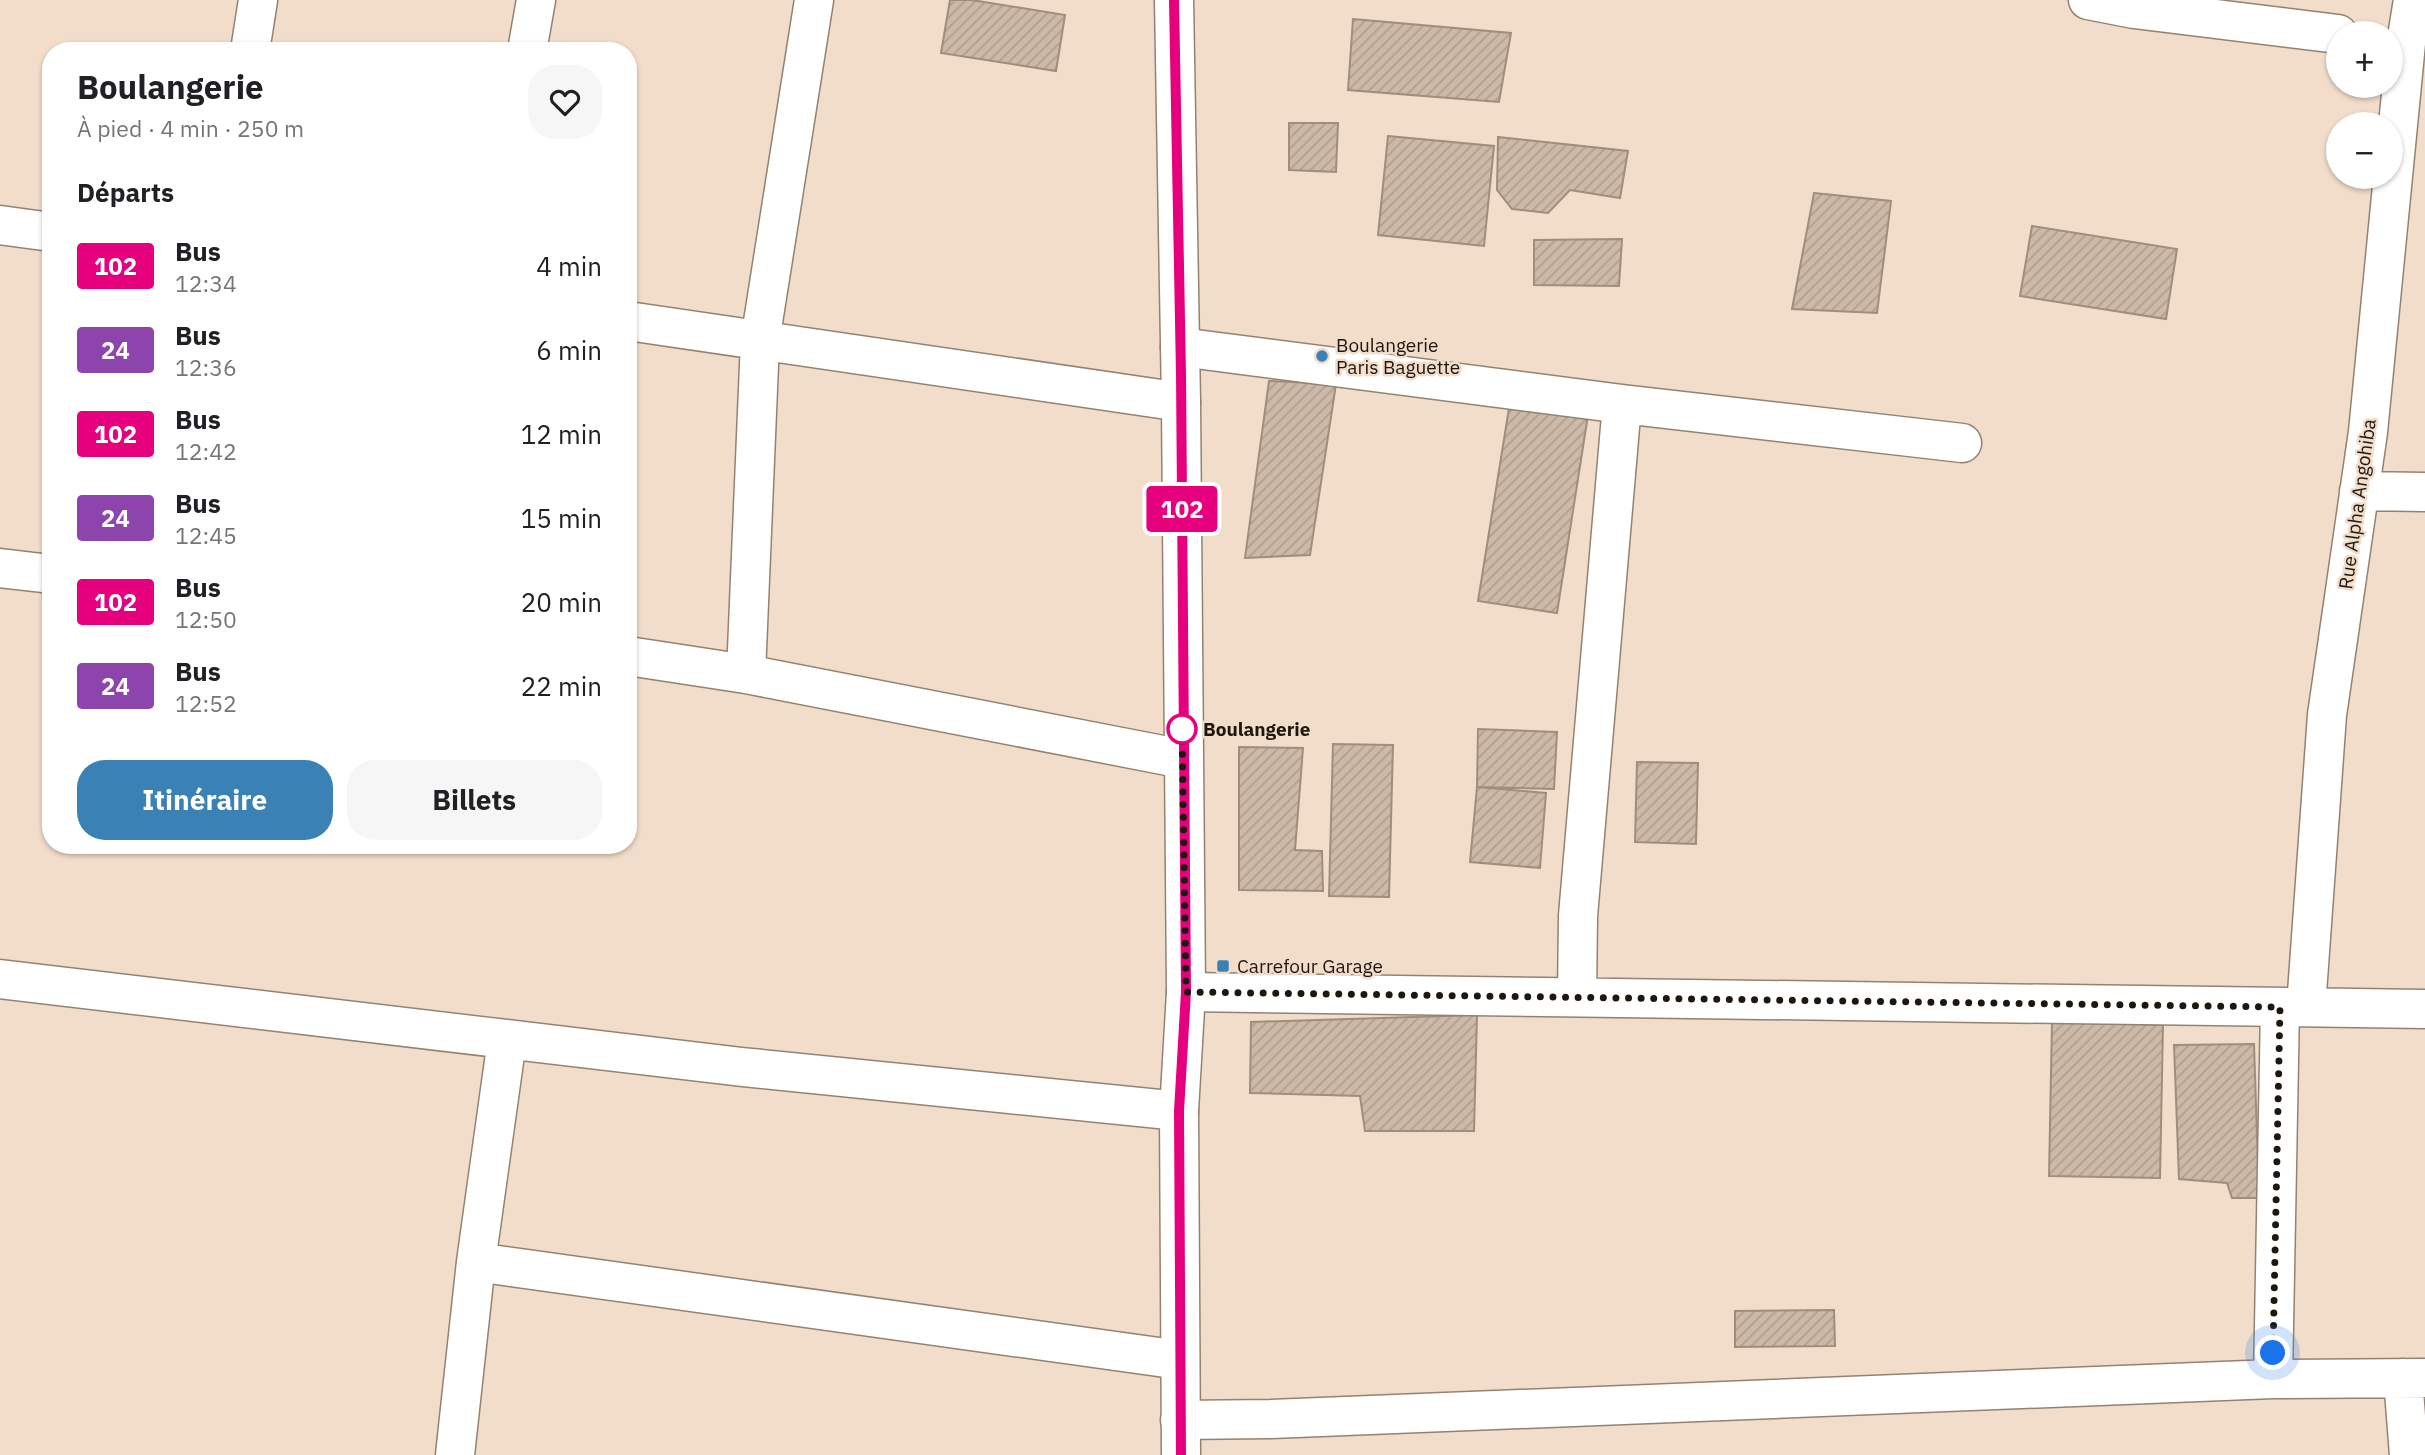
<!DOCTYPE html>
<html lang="fr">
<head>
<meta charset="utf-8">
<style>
  body { margin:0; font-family:"IBM Plex Sans",sans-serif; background:#f6f6f6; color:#202124; height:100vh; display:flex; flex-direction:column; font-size:26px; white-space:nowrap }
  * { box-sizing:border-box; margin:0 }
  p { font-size:23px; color:#757577 }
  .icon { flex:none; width:38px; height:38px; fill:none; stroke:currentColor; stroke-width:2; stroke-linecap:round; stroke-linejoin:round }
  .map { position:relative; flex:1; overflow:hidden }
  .details { position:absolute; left:42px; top:42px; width:595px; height:812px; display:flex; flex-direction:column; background:#fff; border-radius:28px; box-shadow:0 2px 5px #0004 }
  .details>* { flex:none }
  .badge { padding:0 14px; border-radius:5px; font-size:24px; line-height:46px }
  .controls { position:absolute; left:2326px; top:21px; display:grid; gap:14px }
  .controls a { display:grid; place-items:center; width:77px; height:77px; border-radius:50%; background:#fff; box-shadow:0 2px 5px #0004; font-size:35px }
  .you { position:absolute; width:35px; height:35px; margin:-18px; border:5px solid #fff; border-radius:50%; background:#1a73e8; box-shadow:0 0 0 10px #1a73e833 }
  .map>.badge { position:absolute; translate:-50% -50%; box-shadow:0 0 0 4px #fff }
  h2 { padding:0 35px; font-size:26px; line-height:63px }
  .round { display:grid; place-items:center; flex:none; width:74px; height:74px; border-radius:28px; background:#f6f6f6 }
  .headline { display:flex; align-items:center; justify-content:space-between; height:119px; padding:0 35px }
  h1 { font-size:33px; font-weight:700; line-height:52px }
  .button { display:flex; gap:14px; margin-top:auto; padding:14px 35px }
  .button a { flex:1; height:80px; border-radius:28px; background:#3a82b6; color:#fff; font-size:28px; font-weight:700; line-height:80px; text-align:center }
  .button a+a { background:#f6f6f6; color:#202124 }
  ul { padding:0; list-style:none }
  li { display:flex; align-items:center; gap:21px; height:84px; padding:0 35px }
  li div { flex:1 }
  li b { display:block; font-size:26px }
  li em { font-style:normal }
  li .badge { min-width:77px; font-weight:700; text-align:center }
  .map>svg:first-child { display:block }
</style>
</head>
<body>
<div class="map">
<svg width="2425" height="1455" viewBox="0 0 2425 1455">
  <defs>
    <pattern id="building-hatch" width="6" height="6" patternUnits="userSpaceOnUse" patternTransform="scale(1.75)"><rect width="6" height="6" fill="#cdb9a8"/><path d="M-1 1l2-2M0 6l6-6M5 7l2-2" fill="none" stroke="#b09e90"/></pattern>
  </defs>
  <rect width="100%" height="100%" fill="#f2ddcb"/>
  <path fill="url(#building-hatch)" stroke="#a08d7c" stroke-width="2" d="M 950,0 L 972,0 L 1065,15 L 1056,71 L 941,53 Z
    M 1353,19 L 1511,33 L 1499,102 L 1348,90 Z
    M 1289,123 L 1338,123 L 1336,172 L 1289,170 Z
    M 1388,136 L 1494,146 L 1484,246 L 1378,235 Z
    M 1498,137 L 1628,151 L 1620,198 L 1570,190 L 1548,213 L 1512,209 L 1497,190 Z
    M 1814,193 L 1891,201 L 1877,313 L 1792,309 Z
    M 2032,226 L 2177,249 L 2166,319 L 2020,296 Z
    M 1622,239 L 1619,286 L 1534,285 L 1534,240 Z
    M 1269,381 L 1336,384 L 1310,555 L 1245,558 Z
    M 1510,402 L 1588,415 L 1557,613 L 1478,601 Z
    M 1478,729 L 1557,732 L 1554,789 L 1477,787 Z
    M 1333,744 L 1393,745 L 1389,897 L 1329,896 Z
    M 1239,747 L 1303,748 L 1295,850 L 1322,851 L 1323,891 L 1239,890 Z
    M 1637,762 L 1698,763 L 1696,844 L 1635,842 Z
    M 1477,787 L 1546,793 L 1540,868 L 1470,862 Z
    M 1477,1015 L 1474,1131 L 1365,1131 L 1360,1096 L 1250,1093 L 1251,1022 Z
    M 2052,1022 L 2163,1025 L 2160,1178 L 2049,1176 Z
    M 2254,1044 L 2259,1198 L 2232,1198 L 2227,1183 L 2179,1179 L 2174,1045 Z
    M 1834,1310 L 1835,1346 L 1735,1347 L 1735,1311 Z"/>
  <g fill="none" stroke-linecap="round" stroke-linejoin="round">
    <defs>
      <path id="street" d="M 2088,0 L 2134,9 L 2338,34
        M 250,51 L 258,0
        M 527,51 L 536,0
        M 0,225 L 51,232
        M 628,321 L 1181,402
        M 1180,347 L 1622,404 L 1962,443
        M 2359,491 L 2425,492
        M 0,568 L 51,574
        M 628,656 L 746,674 L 1183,759
        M 746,674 L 760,341 L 814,0
        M 0,979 L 742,1067 L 1179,1111
        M 1186,992 L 2425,1009
        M 1577,997 L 1578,916 L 1622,404
        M 2306,1007 L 2327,715 L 2368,432 L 2406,43 L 2413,0
        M 476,1262 L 1180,1360
        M 2403,1378 L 2409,1455
        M 2273,1379 L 2280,1007
        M 1180,1420 L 1271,1419 L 2273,1379 L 2425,1378
        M 455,1455 L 476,1262 L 507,1040"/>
      <path id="secondary" d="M 1174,0 L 1181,402 L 1186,992 L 1179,1111 L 1181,1455"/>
    </defs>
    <use href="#street" stroke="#948271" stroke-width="41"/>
    <use href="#secondary" stroke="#948271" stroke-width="41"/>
    <use href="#street" stroke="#fff" stroke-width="38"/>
    <use href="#secondary" stroke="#fff" stroke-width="38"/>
  </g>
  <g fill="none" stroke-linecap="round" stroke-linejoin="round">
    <defs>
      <path id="line" d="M 1174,0 L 1181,374 L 1186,992 L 1179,1111 L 1181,1455"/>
    </defs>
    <use href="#line" stroke="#fff" stroke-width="16"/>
    <use href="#line" stroke="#e6007e" stroke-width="10"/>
    <path stroke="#1e1710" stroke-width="7" stroke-dasharray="0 12.6" d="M 1182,729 L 1186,992 L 2280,1007 L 2273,1353"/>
  </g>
  <g fill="#3a82b6" stroke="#f2ddcb" stroke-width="2.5">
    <circle cx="1322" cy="356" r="7"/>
    <rect x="1216" y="959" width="14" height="14" rx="3.5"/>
  </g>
  <circle fill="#fff" stroke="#e6007e" stroke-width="3.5" cx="1182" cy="729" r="14"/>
  <g text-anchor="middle" stroke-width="5" stroke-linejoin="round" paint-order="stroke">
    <g font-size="19" fill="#1e1710" stroke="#f2ddcb" text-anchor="start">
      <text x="1336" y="352">Boulangerie<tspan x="1336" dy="22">Paris Baguette</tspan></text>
      <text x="1237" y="973">Carrefour Garage</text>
    </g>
    <g font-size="19" fill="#1e1710" stroke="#f2ddcb">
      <text transform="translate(2357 504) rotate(-82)" y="7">Rue Alpha Angohiba</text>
    </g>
    <g font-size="19" font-weight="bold" fill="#1e1710" stroke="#f2ddcb" text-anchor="start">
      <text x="1203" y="736">Boulangerie</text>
    </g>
  </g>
</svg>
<div class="controls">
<a>+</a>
<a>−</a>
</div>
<div class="you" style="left:2273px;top:1353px"></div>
<b class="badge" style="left:1182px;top:509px;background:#e6007e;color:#fff">102</b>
<section class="details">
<div class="headline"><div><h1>Boulangerie</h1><p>À pied · 4 min · 250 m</p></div><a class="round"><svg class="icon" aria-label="heart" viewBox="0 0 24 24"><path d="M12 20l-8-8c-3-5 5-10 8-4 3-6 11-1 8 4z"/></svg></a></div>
<h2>Départs</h2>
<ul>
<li><span class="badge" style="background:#e6007e;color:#fff">102</span><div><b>Bus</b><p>12:34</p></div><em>4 min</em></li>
<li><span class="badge" style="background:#8e44ad;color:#fff">24</span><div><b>Bus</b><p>12:36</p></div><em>6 min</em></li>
<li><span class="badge" style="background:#e6007e;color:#fff">102</span><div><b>Bus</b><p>12:42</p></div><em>12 min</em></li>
<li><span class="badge" style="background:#8e44ad;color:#fff">24</span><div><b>Bus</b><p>12:45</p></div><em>15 min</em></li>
<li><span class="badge" style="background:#e6007e;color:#fff">102</span><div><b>Bus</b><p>12:50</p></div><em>20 min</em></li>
<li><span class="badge" style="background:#8e44ad;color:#fff">24</span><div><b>Bus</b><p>12:52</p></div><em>22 min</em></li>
</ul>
<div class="button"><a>Itinéraire</a><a>Billets</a></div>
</section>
</div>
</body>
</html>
